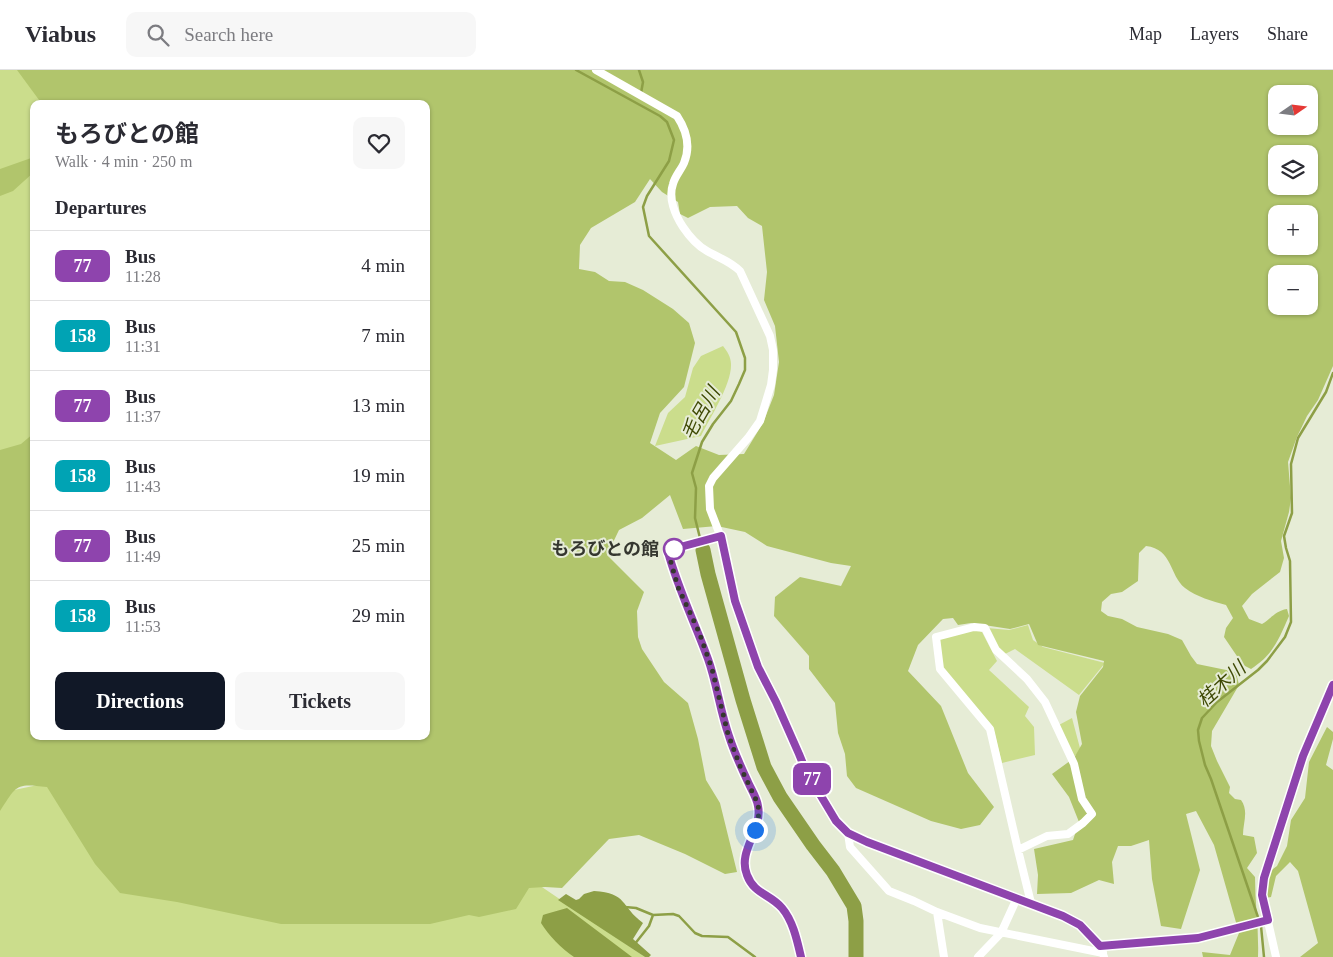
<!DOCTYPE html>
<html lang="en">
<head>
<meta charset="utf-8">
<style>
  body { margin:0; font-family:"Times New Roman","Noto Sans JP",serif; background:#f7f7f7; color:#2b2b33; height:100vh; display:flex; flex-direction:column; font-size:19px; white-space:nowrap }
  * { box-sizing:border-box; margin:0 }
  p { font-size:16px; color:#7c7c81 }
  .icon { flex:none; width:28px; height:28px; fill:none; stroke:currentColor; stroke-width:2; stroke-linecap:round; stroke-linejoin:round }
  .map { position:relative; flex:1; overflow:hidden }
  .sheet { position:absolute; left:30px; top:30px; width:400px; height:640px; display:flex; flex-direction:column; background:#fff; border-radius:10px; box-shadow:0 1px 4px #0004 }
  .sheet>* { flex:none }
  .badge { padding:0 10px; border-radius:8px; font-size:18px; line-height:32px }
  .needle { width:32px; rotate:76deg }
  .controls { position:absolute; left:1268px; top:15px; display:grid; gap:10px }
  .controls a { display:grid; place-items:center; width:50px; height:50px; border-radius:10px; background:#fff; box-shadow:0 1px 4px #0004; font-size:25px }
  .you { position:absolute; width:25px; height:25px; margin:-12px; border:4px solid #fff; border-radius:50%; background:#1a73e8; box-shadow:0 0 0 8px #1a73e833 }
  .map>.badge { position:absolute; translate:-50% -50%; box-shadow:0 0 0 2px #fff }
  h2 { padding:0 25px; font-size:19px; line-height:45px }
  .round { display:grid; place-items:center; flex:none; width:52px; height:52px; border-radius:10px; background:#f7f7f7 }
  .overview { display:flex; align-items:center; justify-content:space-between; height:85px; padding:0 25px }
  h1 { font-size:24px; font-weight:700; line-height:38px }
  .action { display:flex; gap:10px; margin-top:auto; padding:10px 25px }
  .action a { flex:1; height:58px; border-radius:10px; background:#111827; color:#fff; font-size:20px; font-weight:700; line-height:58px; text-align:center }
  .action a+a { background:#f7f7f7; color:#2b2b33 }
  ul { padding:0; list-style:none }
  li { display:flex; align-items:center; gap:15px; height:70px; padding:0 25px; border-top:1px solid #e1e1e2 }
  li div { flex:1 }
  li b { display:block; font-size:19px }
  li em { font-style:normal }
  li .badge { min-width:55px; font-weight:700; text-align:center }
  header { display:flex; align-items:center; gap:30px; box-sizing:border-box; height:70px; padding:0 25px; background:#fff; border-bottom:1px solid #e1e1e2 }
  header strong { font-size:24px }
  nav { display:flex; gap:28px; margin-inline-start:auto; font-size:18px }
  .search { width:350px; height:45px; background:#f7f7f7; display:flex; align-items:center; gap:12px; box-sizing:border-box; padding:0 18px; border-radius:10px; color:#7c7c81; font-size:19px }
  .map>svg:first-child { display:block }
</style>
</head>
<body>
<header>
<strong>Viabus</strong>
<div class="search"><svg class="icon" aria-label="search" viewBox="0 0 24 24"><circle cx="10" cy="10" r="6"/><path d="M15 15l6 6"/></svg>Search here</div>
<nav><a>Map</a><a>Layers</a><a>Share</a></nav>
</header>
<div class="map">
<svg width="1333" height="887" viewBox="0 0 1333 887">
  <rect width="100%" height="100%" fill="#e6ecd6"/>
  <path fill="#cbdd8c" d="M 0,0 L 36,0 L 65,34 L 34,34 L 34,394 L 0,405 Z
    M 723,276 C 727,281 731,287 731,294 C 732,314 710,348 701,366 L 655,376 L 668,343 L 685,327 L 693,298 L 701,286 Z
    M 1028,555 L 1033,570 L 1043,577 L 1105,593 L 1079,625 L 1015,579 L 1003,585 L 987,558 L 1009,560 Z
    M 975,559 L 982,562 L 997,591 L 989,600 L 1029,637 L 1025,646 L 1034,657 L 1035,685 L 1002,693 L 993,657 L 942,598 L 939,569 Z
    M 1072,648 L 1081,682 L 1073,687 L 1057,656 Z
    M 52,712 L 536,813 L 645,887 L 0,887 L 0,723 Z"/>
  <path fill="#b1c56c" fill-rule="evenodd" d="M 17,0 L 1333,0 L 1333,296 L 1318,330 L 1307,346 L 1297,367 L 1288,392 L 1291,428 L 1289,442 L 1281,471 L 1284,488 L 1280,502 L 1252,524 L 1242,536 L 1249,549 L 1262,554 C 1272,548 1275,541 1287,539 L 1289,546 C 1279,569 1273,585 1251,599 L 1243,595 L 1224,567 L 1226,558 L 1233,548 L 1226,535 C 1212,531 1197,527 1185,518 C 1169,505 1173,479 1146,476 L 1139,483 L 1138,511 L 1122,522 L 1111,524 L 1102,532 L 1101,541 L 1108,546 L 1122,549 L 1137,557 L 1168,564 L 1182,570 L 1191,586 L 1197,594 L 1236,602 L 1239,615 L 1212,661 L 1211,676 L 1217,691 L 1230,717 L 1229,723 L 1235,729 L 1241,730 C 1249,741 1243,753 1243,765 L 1254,767 L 1257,783 L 1247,798 L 1255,807 C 1255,834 1259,860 1258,887 L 1203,887 L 1202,882 L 1230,885 L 1239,863 L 1214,775 L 1196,741 L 1186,744 L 1200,800 L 1181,859 L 1161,856 L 1152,809 L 1149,770 L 1131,776 L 1118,776 L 1112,792 L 1114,814 L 1099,810 L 1071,823 L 1037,824 L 1038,805 L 1034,779 L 1073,770 L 1079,752 L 1069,727 L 1052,704 L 1074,688 L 1082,674 L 1076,642 L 1080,626 L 1103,597 L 1104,591 L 1038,575 L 1029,554 L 1010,559 L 971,553 L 958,555 L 953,548 L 943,549 L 918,575 L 908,601 L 941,636 L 968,703 L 994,737 L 980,755 L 961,759 L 931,751 L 856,718 L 847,706 L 845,684 L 838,663 L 835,633 L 809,599 L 809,586 L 774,546 L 775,527 L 800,507 L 841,516 L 851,496 L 831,493 L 767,476 L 745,462 L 717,456 L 683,459 L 670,425 L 642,448 L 619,460 L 607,485 L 644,522 L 637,541 L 638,567 L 642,579 L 664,612 L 688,633 L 698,669 L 706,710 L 720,733 L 737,802 L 725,804 L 685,784 L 639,765 L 609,769 L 562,818 L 545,817 L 529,818 L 516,839 L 479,847 L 469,845 L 430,854 L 281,854 L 177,832 L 120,823 L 95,794 L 47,717 C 15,713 17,715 0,741 L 0,380 L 21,374 L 34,363 L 34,666 L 426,666 L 426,34 L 42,34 ZM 1276,24 L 1309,24 L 1309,56 L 1276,56 ZM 1276,84 L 1309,84 L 1309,116 L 1276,116 ZM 650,109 L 662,122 L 678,132 L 680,144 L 688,148 L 710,137 L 737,136 L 748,148 L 762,156 L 767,202 L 764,230 L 775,256 L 779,292 L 774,325 L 763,353 L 744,384 L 719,385 L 696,376 L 676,390 L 650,373 L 660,343 L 684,317 L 695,273 L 689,253 L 673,239 L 643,220 L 625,212 L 609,211 L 595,202 L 579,199 L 580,175 L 591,158 L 635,132 ZM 1276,144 L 1309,144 L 1309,176 L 1276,176 ZM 1276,204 L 1309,204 L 1309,236 L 1276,236 Z
    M 34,87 L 34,102 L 13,121 L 0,126 L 0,99 Z
    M 1327,657 L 1333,662 L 1333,669 L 1326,695 L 1333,700 L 1333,887 L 1300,887 L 1318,873 L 1298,801 L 1290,792 L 1276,806 L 1271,827 L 1266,828 L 1269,802 L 1277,796 L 1287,776 L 1291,750 L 1305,728 L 1309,692 Z"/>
  <path fill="#8d9f46" d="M 594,821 C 628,823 620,836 643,853 L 633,869 L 651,885 L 649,887 L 645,887 L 558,830 L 566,824 L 576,830 L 579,829 L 584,824 Z
    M 567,838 L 632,887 L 574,887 C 561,878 549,866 541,853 L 543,845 L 546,844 Z"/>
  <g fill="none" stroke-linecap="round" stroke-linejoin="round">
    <path stroke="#8d9f46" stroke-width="2.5" d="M 576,0 L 660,46 L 667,52 L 674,70 L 669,91 L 647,126 L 643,137 L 649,166 L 736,262 L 745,288 L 745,300 L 739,314 L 731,331 L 713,354 L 702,372 L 692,403 L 696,418 L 695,448 L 703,480
      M 639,0 L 643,12 L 641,23
      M 625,837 L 636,838 L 653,845 L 673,844 L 679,846 L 695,863 L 702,866 L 728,867 L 755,887
      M 634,875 L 649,856 L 653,845
      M 1264,887 L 1261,856 L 1211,709 L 1205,695 L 1199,671 L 1198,660 L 1202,648 L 1217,632 L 1258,600 L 1267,591 L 1285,567 L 1291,552 L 1290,491 L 1286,478 L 1284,466 L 1292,443 L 1291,394 L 1298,368 L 1326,322 L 1333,303"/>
    <path stroke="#8d9f46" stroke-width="15" d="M 703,480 L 708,504 L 743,630 L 764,697 L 780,727 L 813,775 L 833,801 L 854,836 L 856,851 L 856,887"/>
    <path stroke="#fff" stroke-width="8" d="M 596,0 L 677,46 C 687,61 691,76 684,93 C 681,100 675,106 673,114 C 668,128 675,145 683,157 C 689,166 698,176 707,181 C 719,188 730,191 740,201 L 770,266 L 773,280 L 773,300 L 771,315 L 760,351 L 748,368 L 713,408 L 709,416 L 710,439 L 725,478 L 729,508 L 735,531 L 758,597 L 776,632 L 806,701 L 837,751 L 848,763 L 867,772 L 1063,846 C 1080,855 1099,867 1104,887
      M 721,466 L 669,480 L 668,482 C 679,522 697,558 710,596 C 718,619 721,643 729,666 C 734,680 739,695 746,708 C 750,717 757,727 758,736 C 763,760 737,781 747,805 C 754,824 770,824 782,838 C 793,852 797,870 801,887
      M 974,557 L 985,558 L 996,580 L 1027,609 L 1045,632 L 1074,694 L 1082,729 L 1092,744 L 1083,753 L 1068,764 L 1047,766 L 1018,780 L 990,659 L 940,599 L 936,567 Z
      M 848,763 L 850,777 L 889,821 L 914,831 L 937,842 L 980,858 L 1103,883
      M 1018,780 L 1031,833
      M 937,842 L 944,887
      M 1099,876 L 1198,867 L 1268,850
      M 978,887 L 1001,863 L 1017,828
      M 1276,887 L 1262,825 L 1264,808 L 1303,686 L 1333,615"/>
  </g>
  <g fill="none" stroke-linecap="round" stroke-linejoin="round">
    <defs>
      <path id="line" d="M 801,887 C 797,870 793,851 782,838 C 770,824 754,824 747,805 C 737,781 763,760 758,736 C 757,728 751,719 748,712 C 741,697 734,682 729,666 C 720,641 717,614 708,589 C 695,553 678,519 668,482 L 669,480 L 721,466 L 735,531 L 758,597 L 776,632 L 799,684 L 806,701 L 836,751 L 848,763 L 867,772 L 1063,846 L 1080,855 L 1100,876 L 1198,868 L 1268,850 L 1262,825 L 1264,808 L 1303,686 L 1333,615"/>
    </defs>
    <use href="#line" stroke="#fff" stroke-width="11"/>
    <use href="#line" stroke="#8e44ad" stroke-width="8"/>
    <path stroke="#35372f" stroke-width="5" stroke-dasharray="0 9" d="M 674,479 L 669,480 L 668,482 L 678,517 L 699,562 L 712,599 L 728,664 L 740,696 L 758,734 L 759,744 L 755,760"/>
  </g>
  <circle fill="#fff" stroke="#8e44ad" stroke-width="2.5" cx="674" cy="479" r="10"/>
  <g text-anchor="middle" stroke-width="4" stroke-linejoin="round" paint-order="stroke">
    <g font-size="18" font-weight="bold" fill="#35372f" stroke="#e6ecd6" text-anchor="end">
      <text x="659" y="485">もろびとの館</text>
    </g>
    <g font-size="19" font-style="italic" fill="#3f4a05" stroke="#e6ecd6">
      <text transform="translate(700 343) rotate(-60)" y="7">毛呂川</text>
      <text transform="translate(1221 614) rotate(-42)" y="7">桂木川</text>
    </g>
  </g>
</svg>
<div class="controls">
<a><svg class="needle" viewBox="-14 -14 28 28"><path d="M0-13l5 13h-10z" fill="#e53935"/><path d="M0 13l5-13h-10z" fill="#7c7c81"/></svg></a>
<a><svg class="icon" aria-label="layers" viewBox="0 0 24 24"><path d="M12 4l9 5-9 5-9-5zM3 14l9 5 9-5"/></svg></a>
<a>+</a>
<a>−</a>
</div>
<div class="you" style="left:755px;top:760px"></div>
<b class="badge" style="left:812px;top:709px;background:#8e44ad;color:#fff">77</b>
<section class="sheet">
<div class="overview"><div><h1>もろびとの館</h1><p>Walk · 4 min · 250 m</p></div><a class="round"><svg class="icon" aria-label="heart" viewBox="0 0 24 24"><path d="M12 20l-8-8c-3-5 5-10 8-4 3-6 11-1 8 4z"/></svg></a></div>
<h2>Departures</h2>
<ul>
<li><span class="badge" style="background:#8e44ad;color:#fff">77</span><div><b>Bus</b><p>11:28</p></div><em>4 min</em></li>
<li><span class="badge" style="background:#00a3b4;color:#fff">158</span><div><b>Bus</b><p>11:31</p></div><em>7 min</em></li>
<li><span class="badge" style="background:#8e44ad;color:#fff">77</span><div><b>Bus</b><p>11:37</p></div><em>13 min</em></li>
<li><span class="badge" style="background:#00a3b4;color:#fff">158</span><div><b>Bus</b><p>11:43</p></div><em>19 min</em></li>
<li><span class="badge" style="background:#8e44ad;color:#fff">77</span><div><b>Bus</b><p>11:49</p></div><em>25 min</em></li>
<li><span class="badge" style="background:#00a3b4;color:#fff">158</span><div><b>Bus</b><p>11:53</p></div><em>29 min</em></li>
</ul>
<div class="action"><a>Directions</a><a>Tickets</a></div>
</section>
</div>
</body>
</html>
